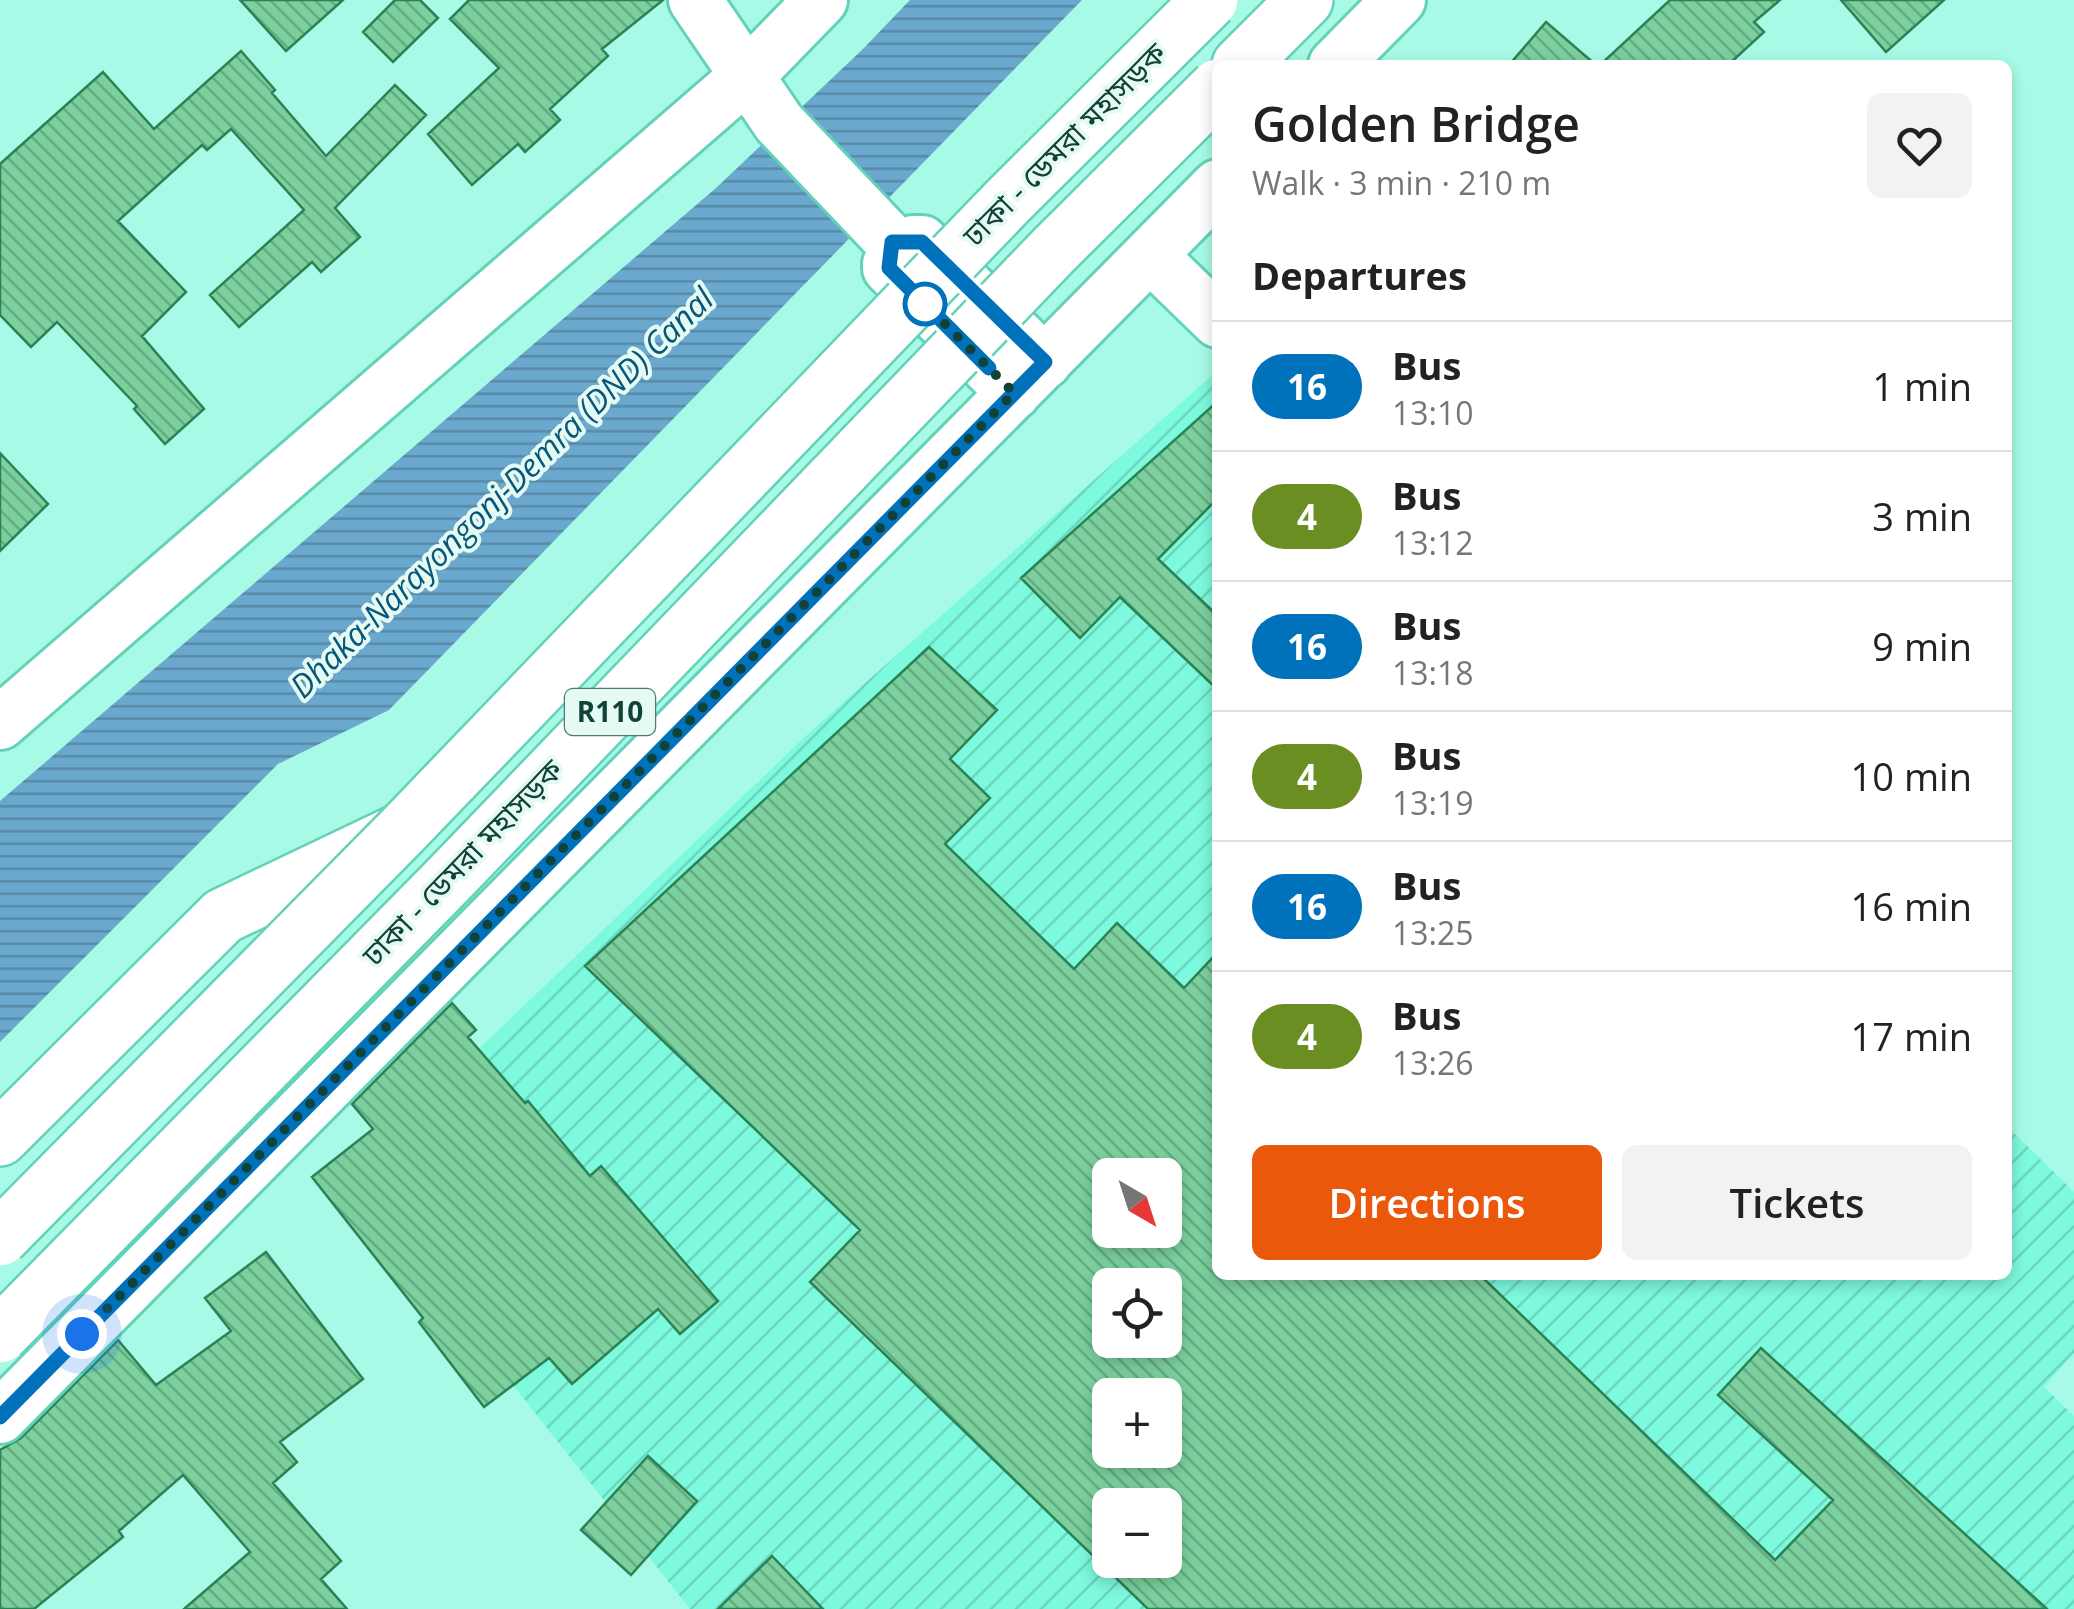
<!DOCTYPE html>
<html lang="en">
<head>
<meta charset="utf-8">
<style>
  body { margin:0; font-family:"Open Sans","Noto Sans Bengali",sans-serif; background:#f2f2f2; color:#222; height:100vh; display:flex; flex-direction:column; font-size:38px; white-space:nowrap }
  * { box-sizing:border-box; margin:0 }
  p { font-size:32px; color:#767676 }
  .icon { flex:none; width:55px; height:55px; fill:none; stroke:currentColor; stroke-width:2; stroke-linecap:round; stroke-linejoin:round }
  .map { position:relative; flex:1; overflow:hidden }
  .details { position:absolute; left:1212px; top:60px; width:800px; height:1220px; display:flex; flex-direction:column; background:#fff; border-radius:15px; box-shadow:0 5px 15px #0003 }
  .details>* { flex:none }
  .badge { padding:0 20px; border-radius:32px; font-size:35px; line-height:65px }
  .needle { width:65px; rotate:141deg }
  .tools { position:absolute; left:1092px; top:1158px; display:grid; gap:20px }
  .tools a { display:grid; place-items:center; width:90px; height:90px; border-radius:15px; background:#fff; box-shadow:0 5px 15px #0003; font-size:50px }
  .you { position:absolute; width:50px; height:50px; margin:-25px; border:8px solid #fff; border-radius:50%; background:#1a73e8; box-shadow:0 0 0 15px #1a73e833 }
  .map>.badge { position:absolute; translate:-50% -50%; box-shadow:0 0 0 5px #fff }
  h2 { padding:0 40px; font-size:38px; line-height:90px }
  .round { display:grid; place-items:center; flex:none; width:105px; height:105px; border-radius:15px; background:#f2f2f2 }
  .summary { display:flex; align-items:center; justify-content:space-between; height:170px; padding:0 40px }
  h1 { font-size:48px; font-weight:600; line-height:75px }
  .primary-button { display:flex; gap:20px; margin-top:auto; padding:20px 40px }
  .primary-button a { flex:1; height:115px; border-radius:15px; background:#ea580c; color:#fff; font-size:40px; font-weight:600; line-height:115px; text-align:center }
  .primary-button a+a { background:#f2f2f2; color:#222 }
  ul { padding:0; list-style:none }
  li { display:flex; align-items:center; gap:30px; height:130px; padding:0 40px; border-top:2px solid #e0e0e0 }
  li div { flex:1 }
  li b { display:block; font-size:38px }
  li em { font-style:normal }
  li .badge { min-width:110px; font-weight:700; text-align:center }
  .map>svg:first-child { display:block }
</style>
</head>
<body>
<div class="map">
<svg width="2074" height="1609" viewBox="0 0 2074 1609">
  <defs>
    <pattern id="industrial-furrows" width="10" height="10" patternUnits="userSpaceOnUse" patternTransform="scale(2.5)"><rect width="10" height="10" fill="#7df9dd"/><path d="M-1 1l2-2M0 10L10 0M9 11l2-2" fill="none" stroke="#6bd7be"/></pattern>
    <pattern id="water-rules" width="6" height="5" patternUnits="userSpaceOnUse" patternTransform="scale(2.5)"><rect width="6" height="5" fill="#6ba8ce"/><path d="M0 2.5h6" fill="none" stroke="#578aa8"/></pattern>
    <pattern id="building-back-hatch" width="6" height="6" patternUnits="userSpaceOnUse" patternTransform="scale(2.5)"><rect width="6" height="6" fill="#7cd09e"/><path d="M-1 5l2 2M0 0l6 6M5-1l2 2" fill="none" stroke="#64aa82"/></pattern>
  </defs>
  <rect width="100%" height="100%" fill="#a7fbe6"/>
  <path fill="url(#industrial-furrows)" fill-rule="evenodd" d="M 1217,371 L 1218,1275 L 2008,1275 L 2008,1127 L 2074,1192 L 2074,1353 L 2044,1387 L 2074,1416 L 2074,1609 L 690,1609 L 347,1175 L 810,732 ZM 1110,1175 L 1165,1175 L 1165,1230 L 1110,1230 ZM 1110,1285 L 1165,1285 L 1165,1340 L 1110,1340 ZM 1110,1395 L 1165,1395 L 1165,1450 L 1110,1450 ZM 1110,1505 L 1165,1505 L 1165,1560 L 1110,1560 Z"/>
  <path fill="url(#water-rules)" d="M 910,0 L 1082,0 L 389,710 L 278,764 L 0,1042 L 0,801 L 716,188 L 863,49 Z"/>
  <path fill="url(#building-back-hatch)" stroke="#2b8254" stroke-width="2.5" fill-rule="evenodd" d="M 240,0 L 343,0 L 286,51 Z
    M 395,0 L 420,0 L 438,18 L 393,62 L 363,32 Z
    M 469,0 L 663,0 L 602,49 L 608,56 L 550,109 L 560,120 L 525,152 L 518,144 L 472,185 L 428,134 L 499,68 L 450,19 Z
    M 1670,0 L 1780,0 L 1754,22 L 1764,32 L 1728,65 L 1600,65 Z
    M 1841,0 L 1944,0 L 1886,52 Z
    M 1546,22 L 1596,65 L 1509,65 Z
    M 241,51 L 275,90 L 272,93 L 326,156 L 395,85 L 426,115 L 335,208 L 360,237 L 321,272 L 312,262 L 239,327 L 210,295 L 304,210 L 231,129 L 207,150 L 202,145 L 118,221 L 186,292 L 142,336 L 204,409 L 165,444 L 134,409 L 137,406 L 57,322 L 31,347 L 0,315 L 0,164 L 103,72 L 154,129 Z
    M 1218,401 L 1218,498 L 1158,559 L 1218,616 L 1218,690 L 1120,597 L 1080,638 L 1021,578 Z
    M 0,453 L 48,504 L 0,551 Z
    M 929,647 L 997,710 L 950,759 L 990,798 L 945,844 L 1074,969 L 1117,923 L 1184,988 L 1218,952 L 1218,1275 L 1480,1275 L 1775,1560 L 1833,1500 L 1718,1395 L 1761,1348 L 2047,1609 L 1148,1609 L 810,1282 L 860,1230 L 585,966 ZM 1110,1175 L 1165,1175 L 1165,1230 L 1110,1230 ZM 1110,1285 L 1165,1285 L 1165,1340 L 1110,1340 ZM 1110,1395 L 1165,1395 L 1165,1450 L 1110,1450 ZM 1110,1505 L 1165,1505 L 1165,1560 L 1110,1560 Z
    M 452,1003 L 476,1030 L 468,1037 L 525,1103 L 528,1101 L 590,1176 L 601,1166 L 718,1301 L 680,1334 L 658,1309 L 572,1384 L 549,1358 L 484,1407 L 419,1322 L 423,1318 L 312,1177 L 373,1129 L 352,1104 Z
    M 266,1252 L 363,1379 L 280,1442 L 297,1462 L 273,1483 L 341,1561 L 321,1579 L 347,1609 L 184,1609 L 250,1552 L 183,1475 L 119,1531 L 123,1537 L 34,1609 L 0,1609 L 0,1450 L 21,1438 L 118,1340 L 156,1385 L 231,1331 L 205,1298 Z
    M 648,1456 L 697,1501 L 631,1575 L 581,1530 Z
    M 772,1556 L 823,1609 L 718,1609 Z"/>
  <g fill="none" stroke-linecap="round" stroke-linejoin="round">
    <defs>
      <path id="street" d="M 695,0 L 779,123 L 892,242
        M 1335,65 L 1399,0
        M 913,242 L 922,242 L 1045,362
        M 1150,255 L 1218,321
        M 889,264 L 889,268 L 1014,393
        M 0,723 L 748,75 L 821,0
        M 0,1417 L 1218,186"/>
      <path id="primary" d="M 1240,65 L 1305,0
        M 0,1138 L 223,916 L 397,833"/>
    </defs>
    <use href="#street" stroke="#62d2b9" stroke-width="58"/>
    <use href="#primary" stroke="#62d2b9" stroke-width="60"/>
    <use href="#street" stroke="#fff" stroke-width="52"/>
    <use href="#primary" stroke="#fff" stroke-width="55"/>
    <defs>
      <path id="primary-bridge" d="M 0,1238 L 402,831 L 1006,203 L 1210,0
        M 0,1335 L 449,879 L 1054,250 L 1218,87"/>
    </defs>
    <use href="#primary-bridge" stroke="#62d2b9" stroke-width="60" stroke-linecap="butt"/>
    <use href="#primary-bridge" stroke="#fff" stroke-width="55"/>
  </g>
  <g fill="none" stroke-linecap="round" stroke-linejoin="round">
    <defs>
      <path id="line" d="M 0,1417 L 1045,362 L 922,242 L 892,242 L 889,268 L 989,368"/>
    </defs>
    <use href="#line" stroke="#fff" stroke-width="22"/>
    <use href="#line" stroke="#0072bc" stroke-width="15"/>
    <path stroke="#114238" stroke-width="10" stroke-dasharray="0 18" d="M 82,1334 L 1014,393 L 914,293 L 925,304"/>
  </g>
  <circle fill="#fff" stroke="#0072bc" stroke-width="5" cx="925" cy="304" r="20"/>
  <g text-anchor="middle" stroke-width="8" stroke-linejoin="round" paint-order="stroke">
    <rect fill="#e6faf4" stroke="#517970" stroke-width="2.5" x="565" y="689" width="90" height="46" rx="8"/>
    <g font-size="28" font-weight="bold" fill="#114238">
      <text x="610" y="722">R110</text>
    </g>
    <g font-size="30" fill="#114238" stroke="#e6faf4">
      <text transform="translate(1065 145) rotate(-45)" y="10">ঢাকা - ডেমরা মহাসড়ক</text>
      <text transform="translate(463 863) rotate(-46)" y="10">ঢাকা - ডেমরা মহাসড়ক</text>
    </g>
    <g font-size="32" font-style="italic" fill="#07577c" stroke="#e6faf4">
      <text transform="translate(502 493) rotate(-44)" y="11">Dhaka-Narayongonj-Demra (DND) Canal</text>
    </g>
  </g>
</svg>
<div class="tools">
<a><svg class="needle" viewBox="-14 -14 28 28"><path d="M0-13l5 13h-10z" fill="#e53935"/><path d="M0 13l5-13h-10z" fill="#767676"/></svg></a>
<a><svg class="icon" aria-label="locate" viewBox="0 0 24 24"><circle cx="12" cy="12" r="6"/><path d="M12 2v4M12 18v4M2 12h4M18 12h4"/></svg></a>
<a>+</a>
<a>−</a>
</div>
<div class="you" style="left:82px;top:1334px"></div>
<section class="details">
<div class="summary"><div><h1>Golden Bridge</h1><p>Walk · 3 min · 210 m</p></div><a class="round"><svg class="icon" aria-label="heart" viewBox="0 0 24 24"><path d="M12 20l-8-8c-3-5 5-10 8-4 3-6 11-1 8 4z"/></svg></a></div>
<h2>Departures</h2>
<ul>
<li><span class="badge" style="background:#0072bc;color:#fff">16</span><div><b>Bus</b><p>13:10</p></div><em>1 min</em></li>
<li><span class="badge" style="background:#6b8e23;color:#fff">4</span><div><b>Bus</b><p>13:12</p></div><em>3 min</em></li>
<li><span class="badge" style="background:#0072bc;color:#fff">16</span><div><b>Bus</b><p>13:18</p></div><em>9 min</em></li>
<li><span class="badge" style="background:#6b8e23;color:#fff">4</span><div><b>Bus</b><p>13:19</p></div><em>10 min</em></li>
<li><span class="badge" style="background:#0072bc;color:#fff">16</span><div><b>Bus</b><p>13:25</p></div><em>16 min</em></li>
<li><span class="badge" style="background:#6b8e23;color:#fff">4</span><div><b>Bus</b><p>13:26</p></div><em>17 min</em></li>
</ul>
<div class="primary-button"><a>Directions</a><a>Tickets</a></div>
</section>
</div>
</body>
</html>
